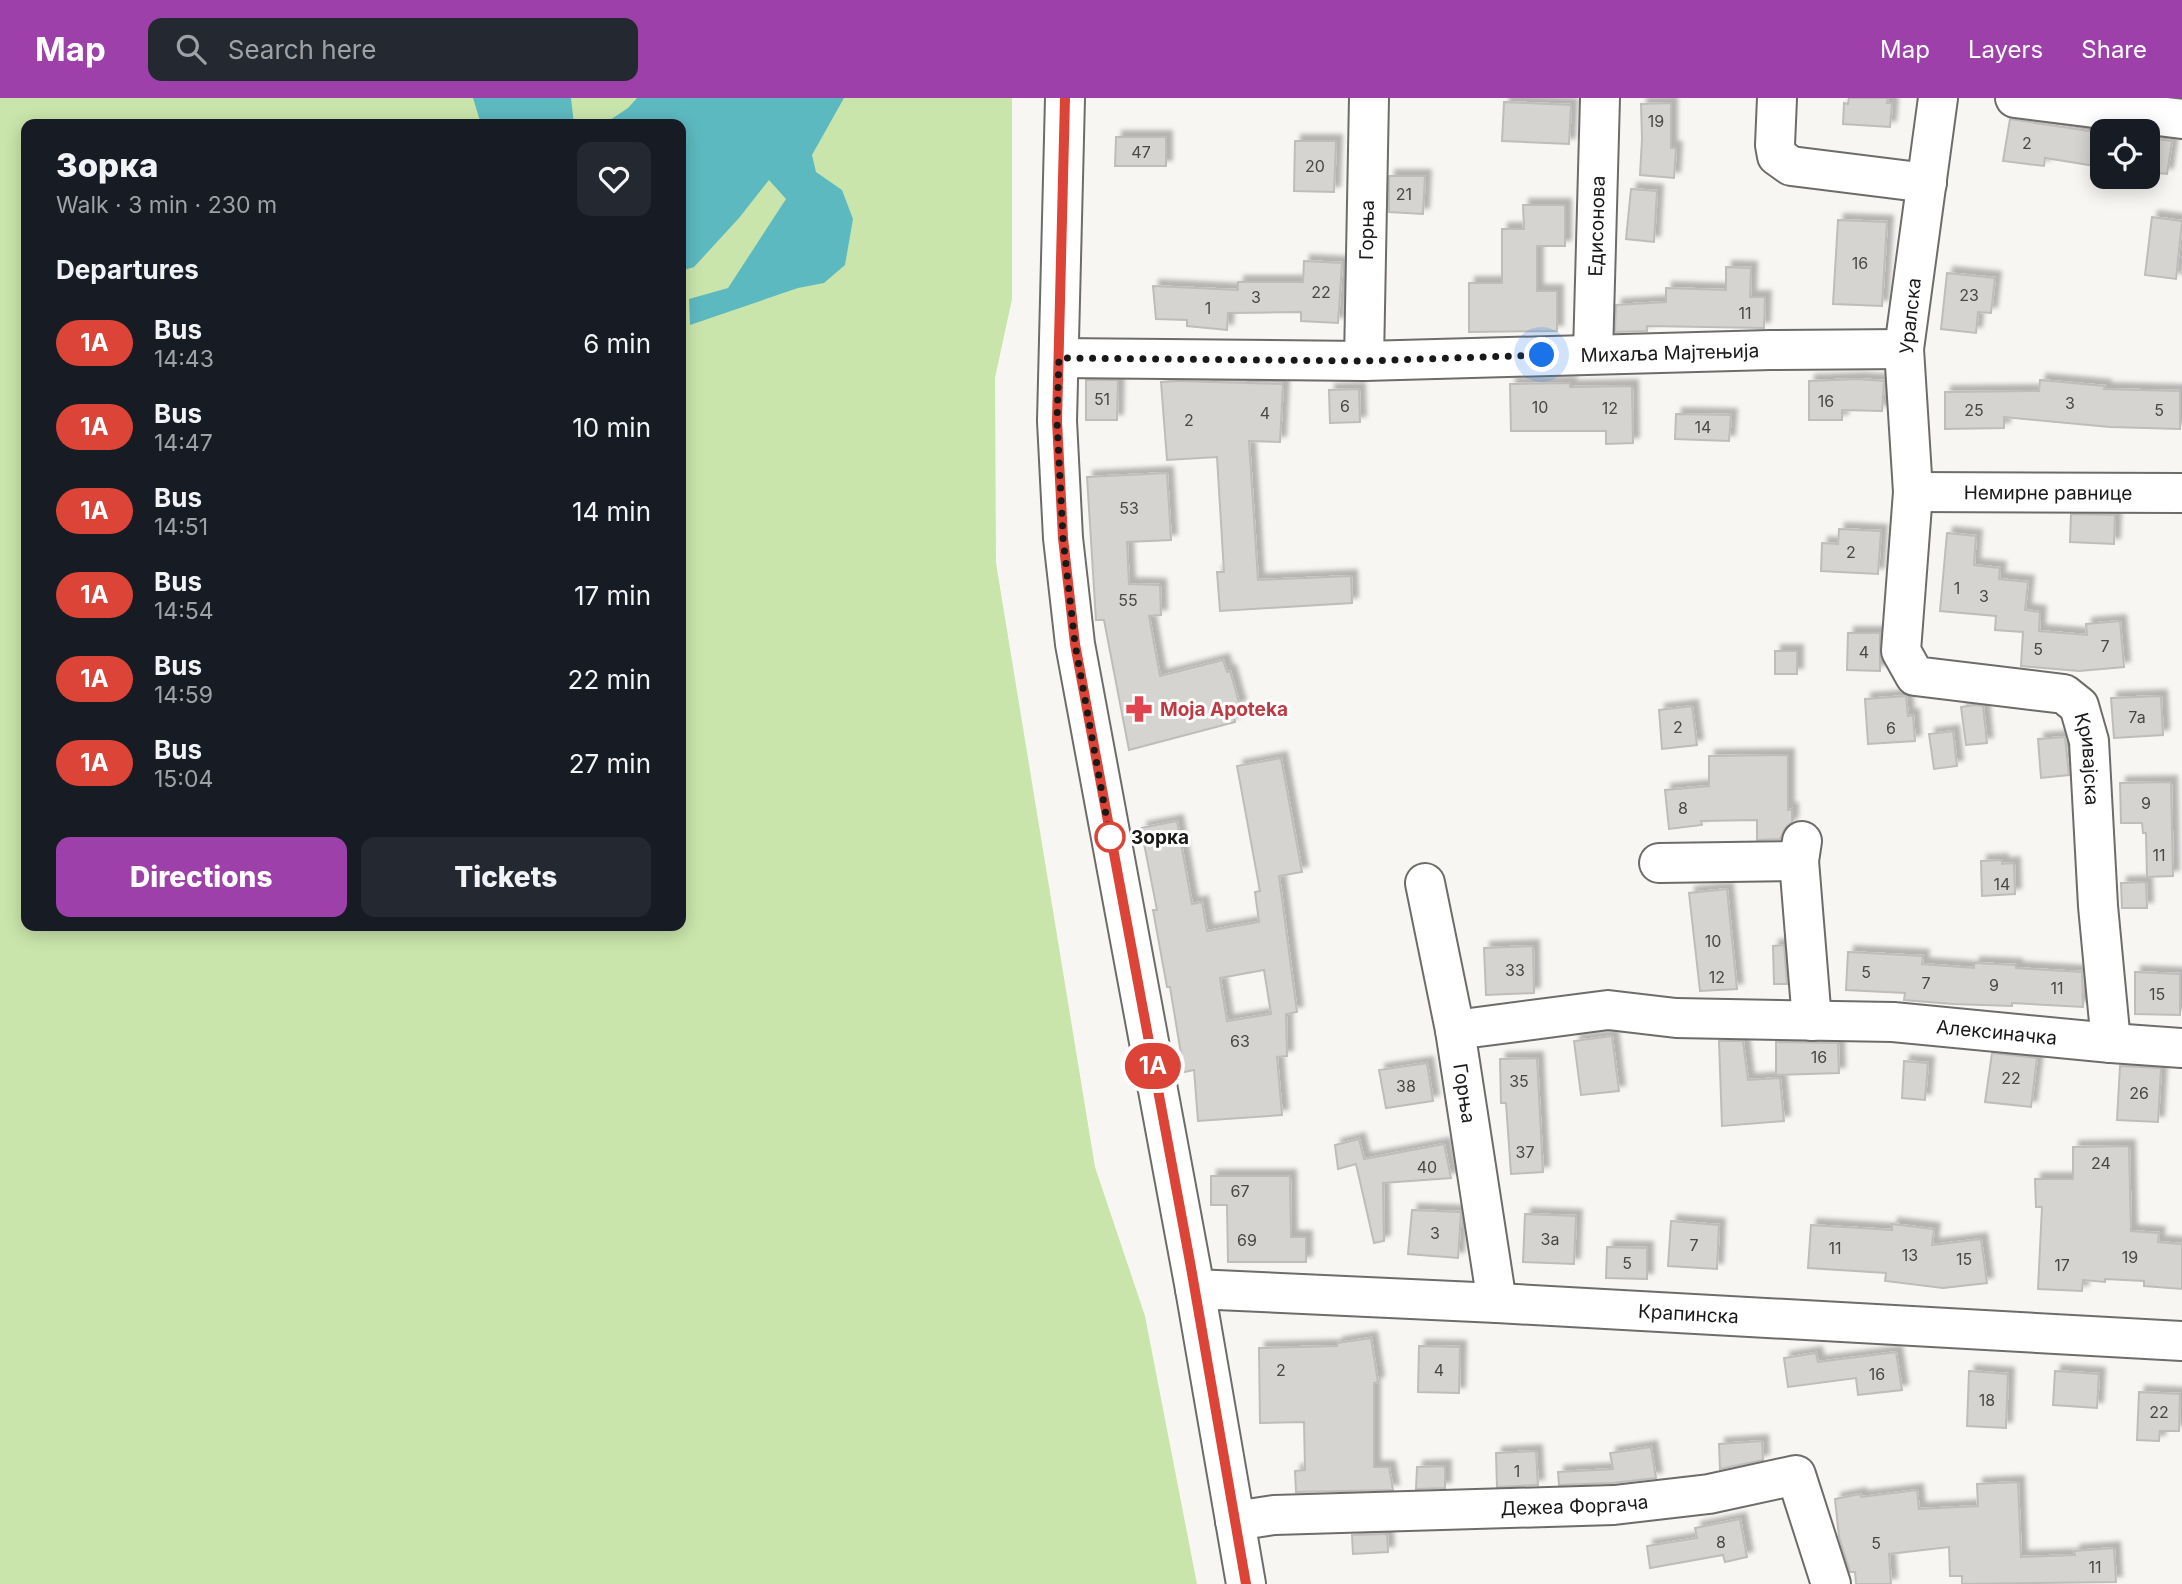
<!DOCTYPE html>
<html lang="en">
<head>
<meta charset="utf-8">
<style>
  body { margin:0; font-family:Inter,sans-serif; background:#242831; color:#f1f3f6; height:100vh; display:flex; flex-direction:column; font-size:26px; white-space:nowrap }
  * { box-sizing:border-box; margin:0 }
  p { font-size:23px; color:#9ea1a6 }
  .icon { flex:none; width:38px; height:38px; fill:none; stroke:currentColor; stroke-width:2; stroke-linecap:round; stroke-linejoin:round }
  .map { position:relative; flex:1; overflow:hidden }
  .side { position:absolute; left:21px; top:21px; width:665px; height:812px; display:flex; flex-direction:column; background:#171b24; border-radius:14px; box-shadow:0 4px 18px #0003 }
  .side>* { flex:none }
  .badge { padding:0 14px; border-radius:23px; font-size:24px; line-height:46px }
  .buttons { position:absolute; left:2090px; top:21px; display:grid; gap:14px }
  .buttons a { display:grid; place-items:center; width:70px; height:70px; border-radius:14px; background:#171b24; box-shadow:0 4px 18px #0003; font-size:35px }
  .you { position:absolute; width:35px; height:35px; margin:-18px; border:5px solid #fff; border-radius:50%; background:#1a73e8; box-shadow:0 0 0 10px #1a73e833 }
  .map>.badge { position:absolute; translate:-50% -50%; box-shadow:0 0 0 4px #fff }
  h2 { padding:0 35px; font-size:26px; line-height:63px }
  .round { display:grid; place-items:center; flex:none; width:74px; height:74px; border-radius:14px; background:#242831 }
  .overview { display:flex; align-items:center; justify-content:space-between; height:119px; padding:0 35px }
  h1 { font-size:33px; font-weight:800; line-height:52px }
  .cta { display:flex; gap:14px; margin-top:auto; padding:14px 35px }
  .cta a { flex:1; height:80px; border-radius:14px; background:#9d40a9; color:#fff; font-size:28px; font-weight:800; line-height:80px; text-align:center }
  .cta a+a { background:#242831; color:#f1f3f6 }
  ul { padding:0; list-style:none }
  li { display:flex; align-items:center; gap:21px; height:84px; padding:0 35px }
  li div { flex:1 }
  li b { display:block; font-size:26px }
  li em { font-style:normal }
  li .badge { min-width:77px; font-weight:700; text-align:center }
  header { display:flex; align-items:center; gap:42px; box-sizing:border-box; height:98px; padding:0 35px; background:#9d40a9; color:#fff }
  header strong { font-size:33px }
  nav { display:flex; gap:38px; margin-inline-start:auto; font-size:24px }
  .search { width:490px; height:63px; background:#242831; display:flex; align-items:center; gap:18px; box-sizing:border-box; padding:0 24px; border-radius:14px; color:#9ea1a6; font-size:26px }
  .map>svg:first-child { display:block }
</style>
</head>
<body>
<header>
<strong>Map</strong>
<div class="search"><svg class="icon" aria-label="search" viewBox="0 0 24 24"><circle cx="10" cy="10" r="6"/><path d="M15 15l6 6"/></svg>Search here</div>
<nav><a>Map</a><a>Layers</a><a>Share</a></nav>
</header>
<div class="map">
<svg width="2182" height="1486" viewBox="0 0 2182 1486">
  <defs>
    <filter id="shadow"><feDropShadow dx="6" dy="-6" stdDeviation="2" flood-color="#0004"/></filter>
  </defs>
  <rect width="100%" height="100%" fill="#f8f6f3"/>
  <path fill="#cae5ac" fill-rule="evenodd" d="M 0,0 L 1012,0 L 1012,201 L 995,280 L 996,465 L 1095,1069 L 1145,1218 L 1197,1486 L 0,1486 ZM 26,26 L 681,26 L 681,828 L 26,828 Z"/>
  <path fill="#5db9c0" d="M 473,0 L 571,0 L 574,26 L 481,26 Z
    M 637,0 L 844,0 L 812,57 L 816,74 L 842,92 L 853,121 L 845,167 L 824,185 L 798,190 L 690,227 L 689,201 L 728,190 L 786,101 L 769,82 L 739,120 L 694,169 L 681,173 L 681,26 L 604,26 L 628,10 Z"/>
  <path fill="#d6d4d0" stroke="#bebdb9" stroke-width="2" fill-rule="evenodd" filter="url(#shadow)" d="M 1849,0 L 1888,0 L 1887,5 L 1892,5 L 1890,29 L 1843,26 L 1844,5 L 1848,6 Z
    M 1504,4 L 1571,7 L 1569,46 L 1502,43 Z
    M 1671,5 L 1671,50 L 1676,50 L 1674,80 L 1640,77 L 1642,41 L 1641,6 Z
    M 2010,21 L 2102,35 L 2102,69 L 2045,60 L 2044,68 L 2003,63 Z
    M 1116,39 L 1166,39 L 1166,68 L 1115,68 Z
    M 2147,40 L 2172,43 L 2167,76 L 2147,74 Z
    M 1295,43 L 1336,43 L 1334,94 L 1294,93 Z
    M 1389,78 L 1425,78 L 1423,116 L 1389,114 Z
    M 1631,91 L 1657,93 L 1654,144 L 1626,141 Z
    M 1523,107 L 1565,107 L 1565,148 L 1537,148 L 1537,193 L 1557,193 L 1557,233 L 1469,234 L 1469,185 L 1502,185 L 1502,131 L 1524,131 Z
    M 2152,119 L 2182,123 L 2176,181 L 2145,177 Z
    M 1838,122 L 1887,124 L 1882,208 L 1833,206 Z
    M 1304,163 L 1342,165 L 1338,225 L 1301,223 L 1301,214 L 1228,215 L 1227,232 L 1187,228 L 1187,222 L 1156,221 L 1153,188 L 1238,192 L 1238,184 L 1303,184 Z
    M 1726,169 L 1751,170 L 1750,199 L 1765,199 L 1764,230 L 1647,228 L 1647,233 L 1615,234 L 1616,207 L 1666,204 L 1666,190 L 1726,192 Z
    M 1947,175 L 1995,180 L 1991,215 L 1978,214 L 1976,235 L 1941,231 Z
    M 1858,281 L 1884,283 L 1882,313 L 1842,312 L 1842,322 L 1809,322 L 1809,283 Z
    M 1086,282 L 1118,282 L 1117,322 L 1086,322 Z
    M 2040,282 L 2105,288 L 2104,291 L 2180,293 L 2180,331 L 2110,329 L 2004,319 L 2004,330 L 1945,331 L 1945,294 L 2039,293 Z
    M 1179,283 L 1283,286 L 1280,344 L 1249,343 L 1258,482 L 1351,478 L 1352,505 L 1220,513 L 1217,474 L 1224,474 L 1217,359 L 1167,362 L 1161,284 Z
    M 1570,285 L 1570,289 L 1632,288 L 1633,345 L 1606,346 L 1606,333 L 1511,333 L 1510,286 Z
    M 1359,291 L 1360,324 L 1330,325 L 1329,292 Z
    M 1676,316 L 1731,317 L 1729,343 L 1675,341 Z
    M 1167,375 L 1171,442 L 1127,444 L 1129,486 L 1160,487 L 1161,517 L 1149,518 L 1160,578 L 1223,562 L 1227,574 L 1230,573 L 1240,608 L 1232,610 L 1235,624 L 1129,652 L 1104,522 L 1096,522 L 1087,379 Z
    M 2071,416 L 2115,417 L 2114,446 L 2070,444 Z
    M 1839,431 L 1881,433 L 1878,476 L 1821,473 L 1822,445 L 1838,446 Z
    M 1947,435 L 1976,438 L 1974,467 L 2000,470 L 1999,481 L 2028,484 L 2025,512 L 2040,514 L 2039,533 L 2087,537 L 2086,526 L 2120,523 L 2124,569 L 2079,573 L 2021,568 L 2023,534 L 1995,532 L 1996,518 L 1940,513 Z
    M 1848,535 L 1880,535 L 1880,573 L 1847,572 Z
    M 1775,553 L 1797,553 L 1797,576 L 1775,576 Z
    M 1906,598 L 1908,618 L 1913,617 L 1915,643 L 1868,646 L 1865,601 Z
    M 2161,598 L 2163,637 L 2114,640 L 2111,600 Z
    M 1974,607 L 1983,608 L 1987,645 L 1966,647 L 1961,609 Z
    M 1692,608 L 1697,647 L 1662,651 L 1659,612 Z
    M 1953,633 L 1957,668 L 1934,671 L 1929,636 Z
    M 2065,639 L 2069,677 L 2041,680 L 2038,641 Z
    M 1788,657 L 1788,712 L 1792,711 L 1792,724 L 1785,730 L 1780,741 L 1757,742 L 1757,722 L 1701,723 L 1702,727 L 1669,731 L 1665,692 L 1709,688 L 1709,658 Z
    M 1281,660 L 1302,774 L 1279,778 L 1297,914 L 1286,916 L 1287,958 L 1277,959 L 1282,1017 L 1198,1023 L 1194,972 L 1184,974 L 1170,889 L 1167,889 L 1153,812 L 1157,812 L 1141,730 L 1177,723 L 1192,806 L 1202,804 L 1207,833 L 1259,824 L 1255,794 L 1260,793 L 1237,668 ZM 1264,872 L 1271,916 L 1227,923 L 1220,880 Z
    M 2171,684 L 2173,778 L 2147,779 L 2146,735 L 2143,735 L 2142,725 L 2121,725 L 2120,685 Z
    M 2002,762 L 2002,766 L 2014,765 L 2015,796 L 1982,798 L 1981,763 Z
    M 2146,784 L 2147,810 L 2122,810 L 2121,785 Z
    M 1727,791 L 1737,891 L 1700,893 L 1689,795 Z
    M 1784,847 L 1787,886 L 1774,886 L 1773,848 Z
    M 1533,848 L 1534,895 L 1486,897 L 1484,850 Z
    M 1848,854 L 1923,858 L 1922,866 L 1974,870 L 1974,865 L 2016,867 L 2016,870 L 2082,874 L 2083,909 L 2012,905 L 2012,908 L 1953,906 L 1904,902 L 1905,895 L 1846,892 Z
    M 2135,874 L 2180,876 L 2180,917 L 2135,916 Z
    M 1612,938 L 1619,993 L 1581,997 L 1574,943 Z
    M 1719,943 L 1743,943 L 1748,982 L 1780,980 L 1784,1023 L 1722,1028 Z
    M 1776,944 L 1838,945 L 1839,975 L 1776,977 Z
    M 1992,955 L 2037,960 L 2031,1009 L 1985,1004 Z
    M 1537,960 L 1543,1074 L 1511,1076 L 1506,1005 L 1501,1005 L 1500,961 Z
    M 1904,963 L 1928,965 L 1925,1002 L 1902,1000 Z
    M 1427,965 L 1433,1003 L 1386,1010 L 1379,972 Z
    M 2120,968 L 2161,970 L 2158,1024 L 2117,1022 Z
    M 1359,1041 L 1364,1061 L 1444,1046 L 1451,1080 L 1383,1085 L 1384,1143 L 1374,1145 L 1356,1066 L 1338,1071 L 1335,1047 Z
    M 2129,1048 L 2131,1133 L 2159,1135 L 2158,1144 L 2182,1146 L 2182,1191 L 2144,1188 L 2144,1183 L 2105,1181 L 2105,1184 L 2083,1182 L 2082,1193 L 2038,1191 L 2042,1109 L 2036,1109 L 2035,1081 L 2073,1081 L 2073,1049 Z
    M 1211,1078 L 1290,1078 L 1291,1139 L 1306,1139 L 1306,1164 L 1228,1164 L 1227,1107 L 1211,1107 Z
    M 1412,1112 L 1461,1114 L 1458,1160 L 1408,1156 Z
    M 1525,1116 L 1576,1118 L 1574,1166 L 1523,1164 Z
    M 1671,1123 L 1719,1127 L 1717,1171 L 1668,1168 Z
    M 1892,1126 L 1934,1131 L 1932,1147 L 1981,1141 L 1987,1185 L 1943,1190 L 1885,1183 L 1886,1175 L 1808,1170 L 1811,1127 L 1892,1132 Z
    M 1607,1149 L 1647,1150 L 1647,1181 L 1606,1180 Z
    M 1371,1240 L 1378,1284 L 1374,1285 L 1374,1369 L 1389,1369 L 1393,1392 L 1296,1394 L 1295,1373 L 1305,1372 L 1304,1324 L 1260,1325 L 1259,1250 L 1337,1248 L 1337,1245 Z
    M 1419,1248 L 1460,1249 L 1459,1295 L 1418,1294 Z
    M 1896,1254 L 1902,1292 L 1858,1297 L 1856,1280 L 1788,1289 L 1784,1260 L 1816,1255 L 1818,1264 Z
    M 1969,1273 L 2008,1276 L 2006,1330 L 1967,1328 Z
    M 2055,1273 L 2099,1276 L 2097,1310 L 2053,1307 Z
    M 2139,1294 L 2180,1296 L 2179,1333 L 2160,1333 L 2159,1343 L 2137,1342 Z
    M 1762,1343 L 1763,1362 L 1720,1371 L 1719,1346 Z
    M 1651,1349 L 1656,1380 L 1612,1385 L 1559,1387 L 1558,1374 L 1613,1371 L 1610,1355 Z
    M 1536,1353 L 1538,1387 L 1497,1389 L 1496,1355 Z
    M 1445,1368 L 1445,1390 L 1416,1391 L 1417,1369 Z
    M 2018,1384 L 2021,1459 L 2075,1457 L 2074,1453 L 2114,1450 L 2116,1484 L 1962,1486 L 1962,1478 L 1950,1478 L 1949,1449 L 1889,1456 L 1891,1486 L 1856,1486 L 1855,1474 L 1850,1474 L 1839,1439 L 1835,1401 L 1860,1396 L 1861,1399 L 1917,1392 L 1919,1411 L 1978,1408 L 1977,1386 Z
    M 1740,1421 L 1747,1459 L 1725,1464 L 1723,1457 L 1650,1470 L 1647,1448 L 1697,1440 L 1695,1430 Z
    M 1387,1436 L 1388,1454 L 1353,1456 L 1352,1437 Z"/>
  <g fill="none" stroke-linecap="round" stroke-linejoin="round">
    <defs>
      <g id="minor">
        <path d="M 1777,0 L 1775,47 L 1777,58 L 1791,68 L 1927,85"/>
        <path id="s1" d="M 1938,0 L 1904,251 L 1913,394 L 1901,553 L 1915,578 L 2064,596 L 2079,608 L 2089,643 L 2098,808 L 2111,945"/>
        <path d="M 2015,0 L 2182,21"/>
        <path id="s2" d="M 1593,256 L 1600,0"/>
        <path id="s3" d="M 1059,260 L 1364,263 L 1770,252 L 1904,251"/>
        <path id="s4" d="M 1364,263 L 1369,0"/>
        <path id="s5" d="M 1913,394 L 2182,395"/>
        <path d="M 1802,743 L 1799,763 L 1812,923"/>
        <path d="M 1659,765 L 1799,763"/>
        <path id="s6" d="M 1425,785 L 1455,932 L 1497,1205"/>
        <path id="s7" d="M 1455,932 L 1608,912 L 1676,920 L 1893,924 L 2111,945 L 2182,950"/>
        <path id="s8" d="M 1195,1191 L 1497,1205 L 2182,1243"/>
        <path id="s9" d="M 1235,1423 L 1274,1417 L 1614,1407 L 1709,1396 L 1796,1377 L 1831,1486"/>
      </g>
      <path id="major" d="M 1065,0 L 1057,323 L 1063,440 L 1075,546 L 1195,1191 L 1246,1486"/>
    </defs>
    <use href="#minor" stroke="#6d6c69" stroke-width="42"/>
    <use href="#major" stroke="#6d6c69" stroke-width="42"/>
    <use href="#minor" stroke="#fff" stroke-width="38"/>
    <use href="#major" stroke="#fff" stroke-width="38"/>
  </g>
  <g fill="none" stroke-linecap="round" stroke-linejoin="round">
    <defs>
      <path id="line" d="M 1065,0 L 1057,323 L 1063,440 L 1075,546 L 1190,1164 L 1246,1486"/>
    </defs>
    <use href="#line" stroke="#fff" stroke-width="16"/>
    <use href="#line" stroke="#db4436" stroke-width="10"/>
    <path stroke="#191918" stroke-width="7" stroke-dasharray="0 12.6" d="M 1110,739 L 1075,546 L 1063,440 L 1057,323 L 1059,260 L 1364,263 L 1542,257"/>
  </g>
  <defs>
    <symbol id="pharmacy-bare" viewBox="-9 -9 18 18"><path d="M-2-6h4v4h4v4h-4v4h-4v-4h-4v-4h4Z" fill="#e0444e" stroke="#fff" stroke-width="2.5" paint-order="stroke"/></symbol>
  </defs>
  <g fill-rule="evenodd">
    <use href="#pharmacy-bare" x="1120" y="592" width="38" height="38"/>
  </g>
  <circle fill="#fff" stroke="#db4436" stroke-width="3.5" cx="1110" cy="739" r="14"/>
  <g text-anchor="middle" stroke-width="6" stroke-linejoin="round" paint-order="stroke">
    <g font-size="16" fill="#484846">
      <text x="1656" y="29">19</text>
      <text x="2027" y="51">2</text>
      <text x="1141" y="60">47</text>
      <text x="1315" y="74">20</text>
      <text x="1404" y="102">21</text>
      <text x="1860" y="171">16</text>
      <text x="1321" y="200">22</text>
      <text x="1969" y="203">23</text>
      <text x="1256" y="205">3</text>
      <text x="1208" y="216">1</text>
      <text x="1745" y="221">11</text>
      <text x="1102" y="307">51</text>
      <text x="1826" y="309">16</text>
      <text x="2070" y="311">3</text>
      <text x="1345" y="314">6</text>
      <text x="1540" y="315">10</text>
      <text x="1610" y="316">12</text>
      <text x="1974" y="318">25</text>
      <text x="2159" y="318">5</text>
      <text x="1265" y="321">4</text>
      <text x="1189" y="328">2</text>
      <text x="1703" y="335">14</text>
      <text x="1129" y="416">53</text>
      <text x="1851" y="460">2</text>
      <text x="1957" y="496">1</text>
      <text x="1984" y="504">3</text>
      <text x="1128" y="508">55</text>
      <text x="2105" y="554">7</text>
      <text x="2038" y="557">5</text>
      <text x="1864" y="560">4</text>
      <text x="2137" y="625">7a</text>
      <text x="1678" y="635">2</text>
      <text x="1891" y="636">6</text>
      <text x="2146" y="711">9</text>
      <text x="1683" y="716">8</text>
      <text x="2159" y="763">11</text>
      <text x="2002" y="792">14</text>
      <text x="1713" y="849">10</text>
      <text x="1515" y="878">33</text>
      <text x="1866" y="880">5</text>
      <text x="1717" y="885">12</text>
      <text x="1926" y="891">7</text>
      <text x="1994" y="893">9</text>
      <text x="2057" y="896">11</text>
      <text x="2157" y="902">15</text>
      <text x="1240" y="949">63</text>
      <text x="1819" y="965">16</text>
      <text x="2011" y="986">22</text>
      <text x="1519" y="989">35</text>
      <text x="1406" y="994">38</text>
      <text x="2139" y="1001">26</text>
      <text x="1525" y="1060">37</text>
      <text x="2101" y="1071">24</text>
      <text x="1427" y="1075">40</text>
      <text x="1240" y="1099">67</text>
      <text x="1435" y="1141">3</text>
      <text x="1550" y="1147">3a</text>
      <text x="1247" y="1148">69</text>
      <text x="1694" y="1153">7</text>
      <text x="1835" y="1156">11</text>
      <text x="1910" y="1163">13</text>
      <text x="2130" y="1165">19</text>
      <text x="1964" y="1167">15</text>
      <text x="1627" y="1171">5</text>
      <text x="2062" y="1173">17</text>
      <text x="1281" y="1278">2</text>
      <text x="1439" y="1278">4</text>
      <text x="1877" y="1282">16</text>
      <text x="1987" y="1308">18</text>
      <text x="2159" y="1320">22</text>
      <text x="1517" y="1379">1</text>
      <text x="1721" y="1450">8</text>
      <text x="1876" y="1451">5</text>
      <text x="2095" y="1475">11</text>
    </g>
    <g font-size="19" fill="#191918" stroke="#fff">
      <text dy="7" stroke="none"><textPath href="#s2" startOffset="128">Едисонова</textPath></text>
      <text dy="7" stroke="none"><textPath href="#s4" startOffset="131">Горња</textPath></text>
      <text transform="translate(1910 218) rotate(-84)" y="7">Уралска</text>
      <text dy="7" stroke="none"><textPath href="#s3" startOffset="611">Михаља Мајтењија</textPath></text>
      <text dy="7" stroke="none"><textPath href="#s5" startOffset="135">Немирне равнице</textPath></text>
      <text dy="7" stroke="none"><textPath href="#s1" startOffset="808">Кривајска</textPath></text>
      <text dy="7" stroke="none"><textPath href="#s7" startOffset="544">Алексиначка</textPath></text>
      <text dy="7" stroke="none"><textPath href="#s6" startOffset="214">Горња</textPath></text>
      <text dy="7" stroke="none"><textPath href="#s8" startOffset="494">Крапинска</textPath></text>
      <text dy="7" stroke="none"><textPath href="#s9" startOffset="340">Дежеа Форгача</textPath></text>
    </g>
    <g font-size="19" font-weight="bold" fill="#be3a42" stroke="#fff" text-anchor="start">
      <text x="1160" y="618">Moja Apoteka</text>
    </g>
    <g font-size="19" font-weight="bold" fill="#191918" stroke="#fff" text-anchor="start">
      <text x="1131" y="746">Зорка</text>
    </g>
  </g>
</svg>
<div class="buttons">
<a><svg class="icon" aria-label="locate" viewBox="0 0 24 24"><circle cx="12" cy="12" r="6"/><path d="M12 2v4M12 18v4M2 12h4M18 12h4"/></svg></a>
</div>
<div class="you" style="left:1542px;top:257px"></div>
<b class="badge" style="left:1153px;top:968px;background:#db4436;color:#fff">1A</b>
<section class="side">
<div class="overview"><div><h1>Зорка</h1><p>Walk · 3 min · 230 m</p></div><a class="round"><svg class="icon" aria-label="heart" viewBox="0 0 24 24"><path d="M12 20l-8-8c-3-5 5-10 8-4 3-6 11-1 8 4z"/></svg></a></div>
<h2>Departures</h2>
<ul>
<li><span class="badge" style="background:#db4436;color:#fff">1A</span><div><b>Bus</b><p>14:43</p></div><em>6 min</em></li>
<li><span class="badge" style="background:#db4436;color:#fff">1A</span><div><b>Bus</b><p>14:47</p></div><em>10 min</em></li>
<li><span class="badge" style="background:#db4436;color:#fff">1A</span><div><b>Bus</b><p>14:51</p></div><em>14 min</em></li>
<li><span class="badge" style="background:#db4436;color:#fff">1A</span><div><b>Bus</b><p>14:54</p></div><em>17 min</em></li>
<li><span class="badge" style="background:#db4436;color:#fff">1A</span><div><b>Bus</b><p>14:59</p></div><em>22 min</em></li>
<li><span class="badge" style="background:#db4436;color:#fff">1A</span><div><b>Bus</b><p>15:04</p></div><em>27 min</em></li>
</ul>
<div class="cta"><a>Directions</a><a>Tickets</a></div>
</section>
</div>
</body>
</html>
